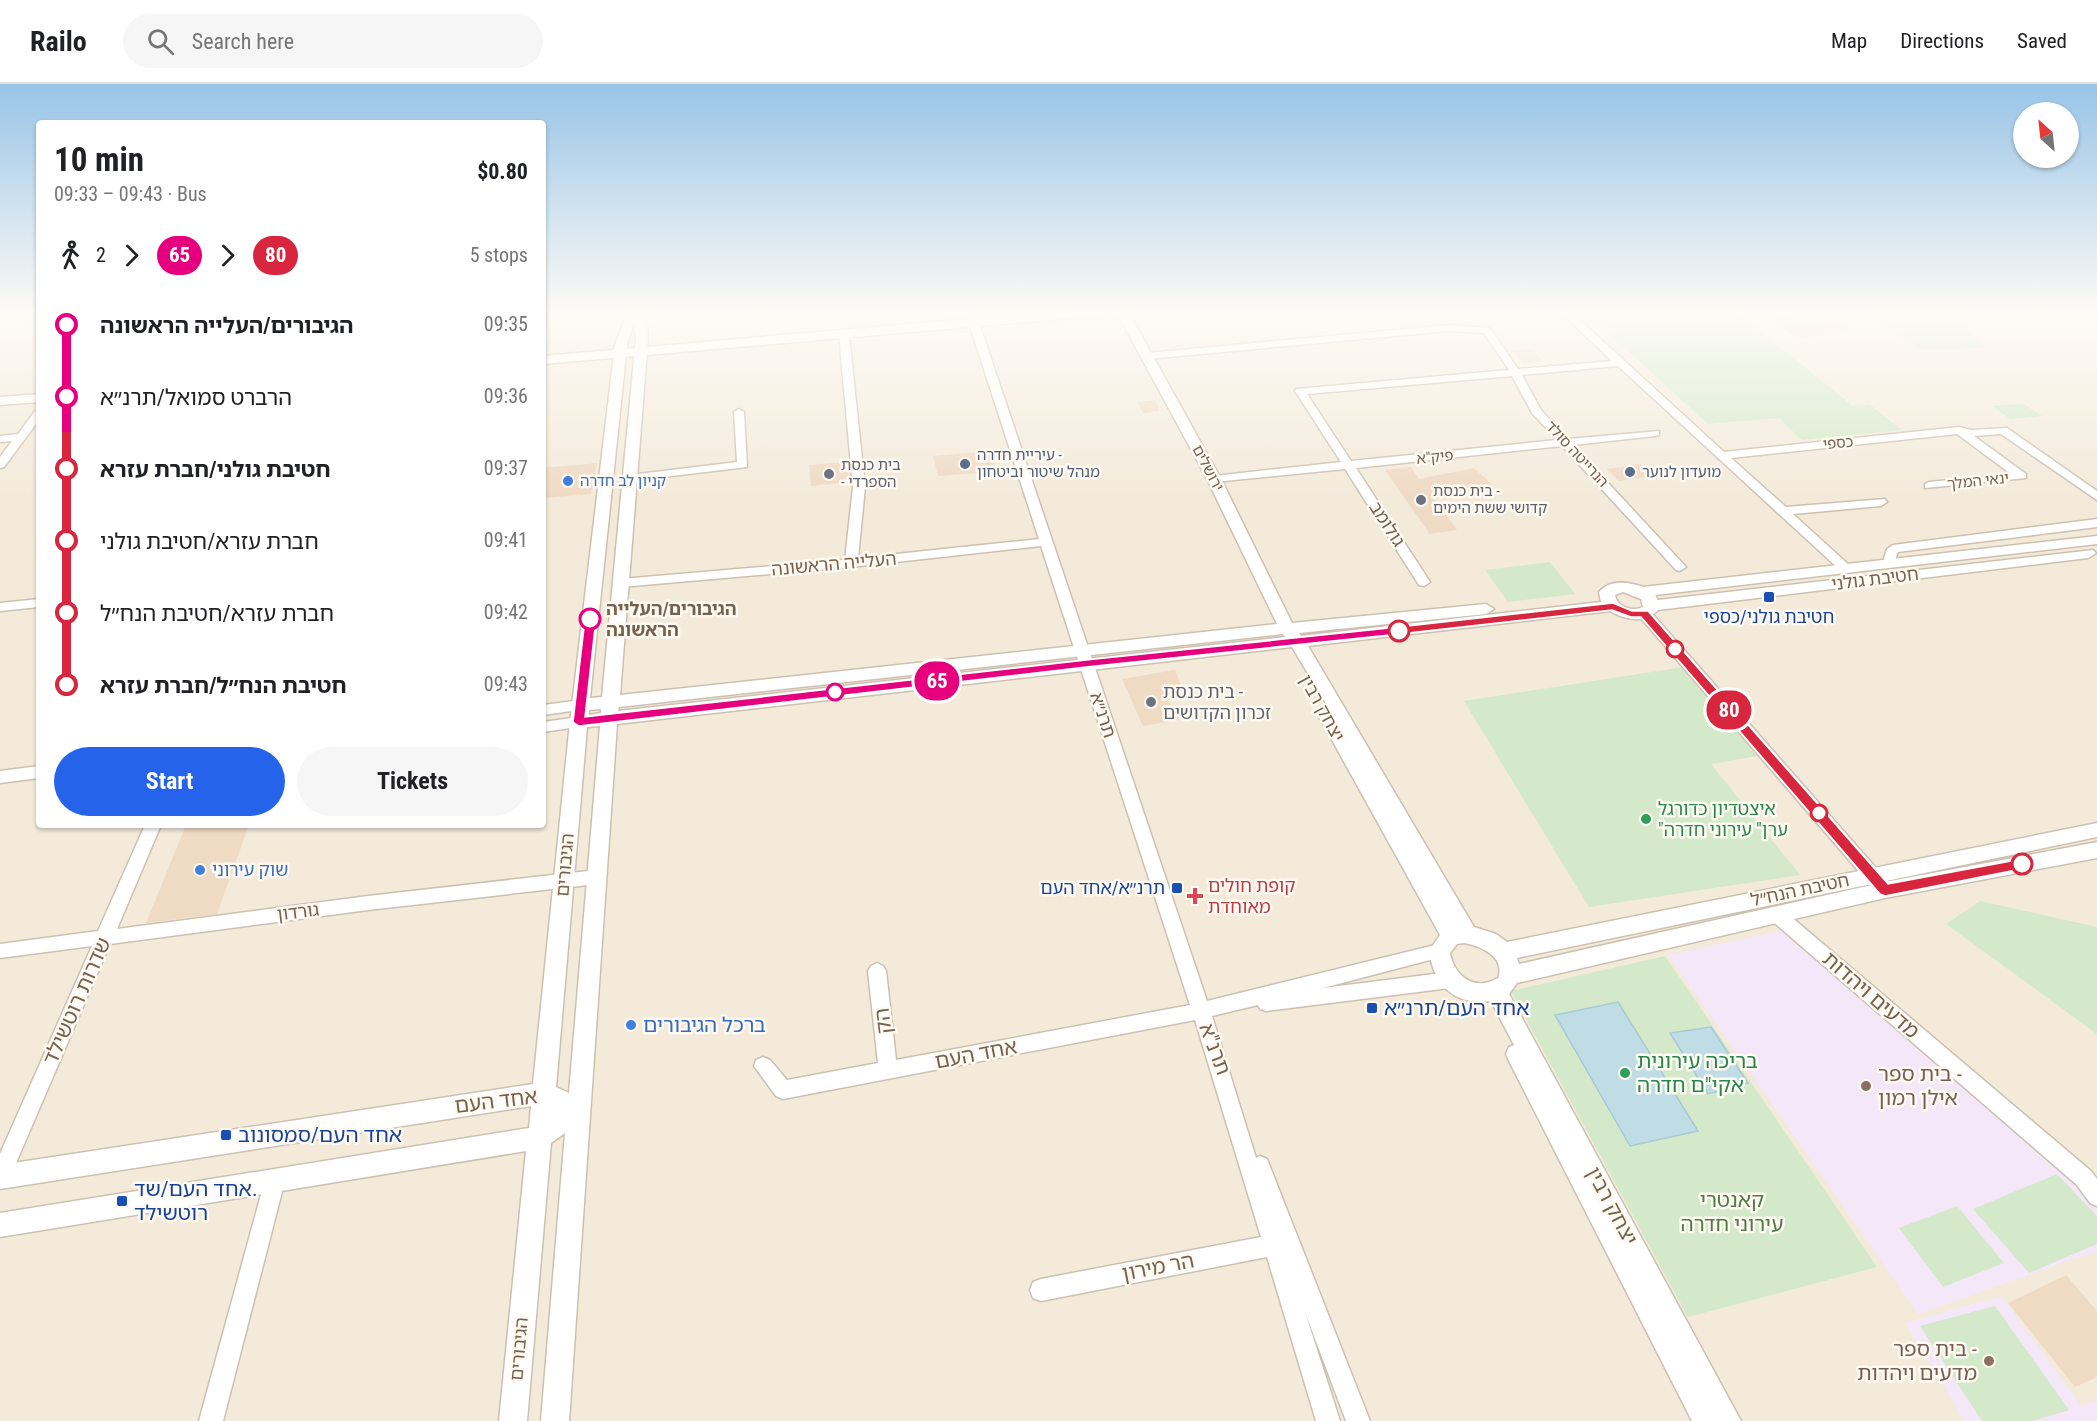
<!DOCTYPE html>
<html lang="en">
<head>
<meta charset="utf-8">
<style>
  body { margin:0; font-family:"Roboto Condensed","Noto Sans Hebrew",sans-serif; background:#f6f6f6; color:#202124; height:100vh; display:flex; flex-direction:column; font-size:22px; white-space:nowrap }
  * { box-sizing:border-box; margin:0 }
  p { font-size:20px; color:#757577 }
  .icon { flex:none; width:33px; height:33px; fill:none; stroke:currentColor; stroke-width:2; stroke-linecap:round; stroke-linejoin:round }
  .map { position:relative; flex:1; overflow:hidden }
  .sheet { position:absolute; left:36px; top:36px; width:510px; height:708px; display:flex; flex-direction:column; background:#fff; border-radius:6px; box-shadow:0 2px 4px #0004 }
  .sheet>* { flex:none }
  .badge { padding:0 12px; border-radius:20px; font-size:21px; line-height:39px }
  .needle { width:39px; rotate:333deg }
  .tools { position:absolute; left:2013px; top:18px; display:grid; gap:12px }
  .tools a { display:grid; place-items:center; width:66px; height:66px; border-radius:50%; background:#fff; box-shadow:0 2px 4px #0004; font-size:30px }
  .map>.badge { position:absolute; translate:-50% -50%; box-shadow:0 0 0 3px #fff }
  .legs { display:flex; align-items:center; gap:9px; height:66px; padding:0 18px; font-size:20px }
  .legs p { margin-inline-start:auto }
  .headline { display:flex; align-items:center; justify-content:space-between; height:102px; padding:0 18px }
  h1 { font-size:33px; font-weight:700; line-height:45px }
  .action { display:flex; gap:12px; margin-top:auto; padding:12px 18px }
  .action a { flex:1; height:69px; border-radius:36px; background:#2563eb; color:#fff; font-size:24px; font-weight:700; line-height:69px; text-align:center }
  .action a+a { background:#f6f6f6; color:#202124 }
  ul { padding:0 18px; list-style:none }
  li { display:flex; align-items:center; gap:21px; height:72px; font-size:22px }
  li i { display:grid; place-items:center; width:9px; height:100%; margin:0 8px; background:currentColor }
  li i::after { content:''; width:15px; height:15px; margin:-8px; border:4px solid; border-radius:50%; background:#fff }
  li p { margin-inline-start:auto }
  li:first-child i { background:linear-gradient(#0000 50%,currentColor 0) }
  li:last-child i { background:linear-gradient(currentColor 50%,#0000 0) }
  header { display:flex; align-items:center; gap:36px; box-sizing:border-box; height:84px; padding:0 30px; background:#fff; border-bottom:2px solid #e0e0e0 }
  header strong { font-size:28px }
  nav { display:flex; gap:33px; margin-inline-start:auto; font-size:21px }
  .search { width:420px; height:54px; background:#f6f6f6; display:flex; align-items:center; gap:15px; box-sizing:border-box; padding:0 21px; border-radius:33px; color:#757577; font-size:22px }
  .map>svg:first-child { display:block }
</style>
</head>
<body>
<header>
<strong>Railo</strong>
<div class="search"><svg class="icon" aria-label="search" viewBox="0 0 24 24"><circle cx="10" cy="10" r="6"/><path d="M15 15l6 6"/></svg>Search here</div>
<nav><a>Map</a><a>Directions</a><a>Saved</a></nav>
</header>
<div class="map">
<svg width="2097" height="1337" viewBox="0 0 2097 1337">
  <rect width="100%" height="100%" fill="#fcf7eb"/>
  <path fill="#f3eada" d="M 0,227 L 39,227 L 39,741 L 543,741 L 543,227 L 2097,227 L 2097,1337 L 0,1337 Z"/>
  <path fill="#f4e7f8" d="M 1785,846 L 2077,1093 L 2084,1110 L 2097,1125 L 2097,1167 L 1918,1230 L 1668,871 Z
    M 2002,1212 L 2081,1322 L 2097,1316 L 2097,1337 L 1965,1337 L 1905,1239 Z"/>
  <path fill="#d3e9ca" d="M 1584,227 L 1735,227 L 1853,322 L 1870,321 L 1902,346 L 1802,356 L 1779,334 L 1708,340 Z
    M 1860,227 L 1948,227 L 1987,264 L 1922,266 Z
    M 2024,320 L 2042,332 L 2010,335 L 1992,322 Z
    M 1550,478 L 1575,510 L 1508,518 L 1485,486 Z
    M 1684,583 L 1757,672 L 1711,680 L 1800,791 L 1589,823 L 1464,617 Z
    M 1980,817 L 2097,843 L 2097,950 L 1946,840 Z
    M 1665,872 L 1877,1183 L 1688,1233 L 1511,907 Z
    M 2057,1090 L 2097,1132 L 2097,1160 L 2029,1189 L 1973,1125 Z
    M 1957,1122 L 2004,1179 L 1943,1203 L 1899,1144 Z
    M 1995,1222 L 2069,1326 L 2033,1337 L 1982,1337 L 1920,1242 Z"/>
  <path fill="#c0dce5" stroke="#a7cad6" stroke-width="1.5" d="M 1618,918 L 1698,1047 L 1630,1062 L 1555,931 Z
    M 1711,943 L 1748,999 L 1708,1010 L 1670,949 Z"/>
  <path fill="#efdac4" d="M 1828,228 L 1855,248 L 1797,254 L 1769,234 Z
    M 1533,266 L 1543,277 L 1522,279 L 1513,267 Z
    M 1155,316 L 1160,327 L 1143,329 L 1137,318 Z
    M 991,367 L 996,388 L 938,392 L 933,372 Z
    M 848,378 L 849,398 L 811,402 L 809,381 Z
    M 597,379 L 591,410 L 543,414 L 543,384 Z
    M 1641,380 L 1653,392 L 1619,397 L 1607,385 Z
    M 1411,383 L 1419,395 L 1474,384 L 1493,401 L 1433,414 L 1457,446 L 1430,450 L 1385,386 Z
    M 1175,586 L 1184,609 L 1166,612 L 1179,636 L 1143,642 L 1122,595 Z
    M 186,741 L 249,741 L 217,830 L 146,839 Z
    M 2066,1191 L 2097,1227 L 2097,1293 L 2075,1303 L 2008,1219 Z"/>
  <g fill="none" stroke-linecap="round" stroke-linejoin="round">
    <defs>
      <path id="minor" d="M 965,227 L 975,227 L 1207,917 L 1439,860 L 1445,862 L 1448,867 L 1445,872 L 1323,904 L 1450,888 L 1456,891 L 1459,896 L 1456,901 L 1450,904 L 1266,927 L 1260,925 L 1258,921 L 1212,932 L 1256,1074 L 1260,1072 L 1267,1075 L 1370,1337 L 1346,1337 L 1305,1228 L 1340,1337 L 1316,1337 L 1267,1173 L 1041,1217 L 1033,1214 L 1030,1206 L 1033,1198 L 1041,1195 L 1261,1153 L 1195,936 L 783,1015 L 776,1012 L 754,982 L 756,976 L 763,973 L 770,976 L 787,996 L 878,979 L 868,887 L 871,882 L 877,879 L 883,882 L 886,887 L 896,976 L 1190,921 L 1041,462 L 851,483 L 621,503 L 615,499 L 621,495 L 845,476 L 853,403 L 839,251 L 844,248 L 849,251 L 865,403 L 858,474 L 1039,455 Z
        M 1559,227 L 1570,227 L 1724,368 L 1959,343 L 1971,346 L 2007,344 L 2097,407 L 2097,416 L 2001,350 L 1974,352 L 2026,390 L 2026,394 L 1925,404 L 1925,400 L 1929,398 L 2011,390 L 1957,350 L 1731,374 L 1786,423 L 1885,415 L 1887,418 L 1881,422 L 1793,430 L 1849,481 L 1849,487 L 1841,487 L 1618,282 L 1522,291 L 1541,326 L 1568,355 L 1659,347 L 1659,351 L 1655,352 L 1573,361 L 1686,483 L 1680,487 L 1676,486 L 1562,362 L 1356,384 L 1430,498 L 1424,502 L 1419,501 L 1345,385 L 1214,398 L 1208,395 L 1214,392 L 1341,378 L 1295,307 L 1296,305 L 1509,286 L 1484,249 L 1449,247 L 1147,275 L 1142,272 L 1147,269 L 1449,241 L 1490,244 L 1518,285 L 1612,277 ZM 1512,292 L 1532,329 L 1557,356 L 1351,377 L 1307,310 Z
        M 739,325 L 744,328 L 747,383 L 630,397 L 624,394 L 630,391 L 737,378 L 734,328 Z
        M 39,326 L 39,336 L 4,383 L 0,384 L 0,373 L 12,357 L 0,358 L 0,352 L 18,350 L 35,327 Z
        M 2097,435 L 2097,443 L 1898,468 L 1893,481 L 1889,482 L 1883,478 L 1887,465 L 1893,461 Z
        M 39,515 L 39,523 L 0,527 L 0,519 Z
        M 1644,525 L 1649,526 L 1891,801 L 1893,806 L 1891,811 L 1885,813 L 1879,811 L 1639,532 L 1637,529 L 1639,526 Z
        M 581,616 L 586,617 L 588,621 L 586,625 L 543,631 L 543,621 Z
        M 579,633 L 584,634 L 586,638 L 584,642 L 543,648 L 543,638 Z
        M 39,682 L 39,694 L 0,699 L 0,687 Z
        M 145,741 L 161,741 L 117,845 L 368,812 L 597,786 L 603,788 L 605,793 L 603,798 L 597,800 L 368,826 L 110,860 L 7,1100 L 0,1103 L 0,1070 L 92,862 L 0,874 L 0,860 L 98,847 Z
        M 1777,824 L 1783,826 L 2091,1087 L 2097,1095 L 2097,1122 L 2090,1119 L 2077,1101 L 1771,836 L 1768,831 L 1771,826 Z
        M 275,1086 L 282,1089 L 285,1096 L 223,1337 L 199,1337 L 265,1096 L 268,1089 Z"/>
      <path id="tertiary" d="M 628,227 L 640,227 L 647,241 L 648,254 L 620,611 L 1277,540 L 1207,395 L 1116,227 L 1128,227 L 1221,395 L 1292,539 L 1486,520 L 1494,525 L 1486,530 L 1299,549 L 1301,552 L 1601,518 L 1599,508 C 1610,495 1629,498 1643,503 L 2097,452 L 2097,460 L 1655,511 L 1658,516 L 2093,466 L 2096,469 L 2088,474 L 1658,526 C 1645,540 1625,536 1610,527 L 1308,562 L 1474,843 L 1496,850 L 1507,858 L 2097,739 L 2097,753 L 1517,874 L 1519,880 L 1885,798 L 2097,758 L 2097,774 L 1885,814 L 1517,899 L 1509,910 L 1741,1337 L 1692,1337 L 1509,977 L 1506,970 L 1509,963 L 1514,961 L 1491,917 C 1454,922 1434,901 1429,867 L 1440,851 L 1317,629 L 1320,625 L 1328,623 L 1292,563 L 617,640 L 569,1337 L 541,1337 L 565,1049 L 551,1059 L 527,1337 L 499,1337 L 526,1067 L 0,1153 L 0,1129 L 529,1044 L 531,1022 L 0,1105 L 0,1081 L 533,1000 L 570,638 L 615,261 ZM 634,239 L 636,254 L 602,613 L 590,614 L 627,261 ZM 1623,508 L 1641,515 L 1643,523 C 1632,528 1617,523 1615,511 ZM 1283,550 L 1285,553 L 618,627 L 619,623 ZM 601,625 L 601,629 L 589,631 L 589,626 ZM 600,642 L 569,1009 L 556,1003 L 587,643 ZM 1464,859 C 1481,862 1506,873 1498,894 C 1475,908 1454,892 1450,869 L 1457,860 Z"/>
      <path id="secondary" d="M 1057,227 L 1113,227 L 1107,231 L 543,280 L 543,272 Z
        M 39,310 L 39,318 L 0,321 L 0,313 Z"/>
    </defs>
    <use href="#minor" stroke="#cdc0b1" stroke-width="3"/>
    <use href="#tertiary" stroke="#cdc0b1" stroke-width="3"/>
    <use href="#secondary" stroke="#d0c1af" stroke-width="3"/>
    <use href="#minor" fill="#fff" fill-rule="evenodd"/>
    <use href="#tertiary" fill="#fff" fill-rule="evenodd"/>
    <use href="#secondary" fill="#fff" fill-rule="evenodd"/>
  </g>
  <linearGradient id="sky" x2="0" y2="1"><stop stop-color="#98c4e7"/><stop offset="0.55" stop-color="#fefbf6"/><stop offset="1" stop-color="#fefbf6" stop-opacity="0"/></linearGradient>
  <rect width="2097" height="414" fill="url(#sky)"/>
  <path fill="#e6007e" stroke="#fff" stroke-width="1.5" d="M 590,532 L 596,535 L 585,633 L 1086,576 L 1399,543 L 1404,547 L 1399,550 L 1086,583 L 579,642 L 573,638 L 585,535 Z"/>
  <path fill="#d7263d" stroke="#fff" stroke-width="1.5" d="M 1613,519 L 1632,527 L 1648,527 L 1888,800 L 2022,775 L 2026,777 L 2026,784 L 1885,812 L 1880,810 L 1641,533 L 1631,533 L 1612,526 L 1399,550 L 1394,547 L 1399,543 Z"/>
  <g fill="#5c6f8a" stroke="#fefaf2" stroke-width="2">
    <circle cx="965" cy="380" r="6"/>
    <circle cx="1630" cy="388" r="6"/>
  </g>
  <g fill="#6b7280" stroke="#fefaf2" stroke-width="2">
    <circle cx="829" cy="390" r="6"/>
    <circle cx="1421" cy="416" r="6"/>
    <circle cx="1151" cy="618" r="6"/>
  </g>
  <g fill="#3f7fe0" stroke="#fefaf2" stroke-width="2">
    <circle cx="568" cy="397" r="6"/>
    <circle cx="200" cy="786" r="6"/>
    <circle cx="631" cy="941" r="6"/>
  </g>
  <g fill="#1a4fb4" stroke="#fefaf2" stroke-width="2">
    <rect x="1763" y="507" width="12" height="12" rx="3"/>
    <rect x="1171" y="798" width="12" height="12" rx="3"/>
    <rect x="1366" y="918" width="12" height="12" rx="3"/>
    <rect x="220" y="1045" width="12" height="12" rx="3"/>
    <rect x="116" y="1111" width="12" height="12" rx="3"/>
  </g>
  <g fill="#fff" stroke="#e6007e" stroke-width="3">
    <circle cx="590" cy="535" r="10"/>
    <circle cx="835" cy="608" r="8"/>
  </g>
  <g fill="#fff" stroke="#d7263d" stroke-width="3">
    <circle cx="1399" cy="547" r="10"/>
    <circle cx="1675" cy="565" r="8"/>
    <circle cx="1819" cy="729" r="8"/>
    <circle cx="2022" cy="780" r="10"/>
  </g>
  <g fill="#2e9e5b" stroke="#fefaf2" stroke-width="2">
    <circle cx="1646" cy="735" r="6"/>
    <circle cx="1625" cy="989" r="6"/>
  </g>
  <path fill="#e0444e" stroke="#fefaf2" stroke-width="2" d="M1192 803h6v6h6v6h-6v6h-6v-6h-6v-6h6z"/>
  <g fill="#8d6e63" stroke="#fefaf2" stroke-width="2">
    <circle cx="1866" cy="1002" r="6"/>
    <circle cx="1989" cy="1277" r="6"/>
  </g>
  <g text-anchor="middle" stroke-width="5" stroke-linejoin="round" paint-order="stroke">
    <g font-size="15" fill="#76614f" stroke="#fefaf2">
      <text transform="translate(1838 359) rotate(-6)" y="5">כספי</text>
      <text transform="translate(1577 370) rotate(47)" y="5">הנרייטה סולד</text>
      <text transform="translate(1435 373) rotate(-6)" y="5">פיק"א</text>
      <text transform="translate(1208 384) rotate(62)" y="5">ירושלים</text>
      <text transform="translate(1978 397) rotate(-6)" y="5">ינאי המלך</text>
    </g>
    <g font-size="15" fill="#4e5e75" stroke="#fefaf2" text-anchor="start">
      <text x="977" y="376">עיריית חדרה -<tspan x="977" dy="17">מנהל שיטור וביטחון</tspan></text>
      <text x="1642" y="393">מועדון לנוער</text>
    </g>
    <g font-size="15" fill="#5b616d" stroke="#fefaf2" text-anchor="start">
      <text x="841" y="386">בית כנסת<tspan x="841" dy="17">- הספרדי</tspan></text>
      <text x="1433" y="412">בית כנסת -<tspan x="1433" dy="17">קדושי ששת הימים</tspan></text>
    </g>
    <g font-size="15" fill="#366cbe" stroke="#fefaf2" text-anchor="start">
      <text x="580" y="402">קניון לב חדרה</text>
    </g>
    <g font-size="18" fill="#76614f" stroke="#fefaf2">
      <text transform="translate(1387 440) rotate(57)" y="6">גולומב</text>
      <text transform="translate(834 480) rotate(-5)" y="6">העלייה הראשונה</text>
      <text transform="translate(1875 495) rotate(-7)" y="6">חטיבת גולני</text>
      <text transform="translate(1322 624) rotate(61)" y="6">יצחק רבין</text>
      <text transform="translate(1103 631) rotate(72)" y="6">תרנ״א</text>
      <text transform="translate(565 781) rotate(-85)" y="6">הגיבורים</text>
      <text transform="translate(1800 806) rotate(-12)" y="6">חטיבת הנח״ל</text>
      <text transform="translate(298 828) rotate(-7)" y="6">גורדון</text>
      <text transform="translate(519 1265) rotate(-85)" y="6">הגיבורים</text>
    </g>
    <g font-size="18" font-weight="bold" fill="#76614f" stroke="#fefaf2" text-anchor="start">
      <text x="606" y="531">הגיבורים/העלייה<tspan x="606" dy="21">הראשונה</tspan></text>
    </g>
    <g font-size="18" fill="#164399" stroke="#fefaf2">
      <text x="1769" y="539">חטיבת גולני/כספי</text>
      <text x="1165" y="810" text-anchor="end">תרנ״א/אחד העם</text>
    </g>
    <g font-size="18" fill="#5b616d" stroke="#fefaf2" text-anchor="start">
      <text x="1163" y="614">בית כנסת -<tspan x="1163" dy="21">זכרון הקדושים</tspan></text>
    </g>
    <g font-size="18" fill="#27864d" stroke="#fefaf2" text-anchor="start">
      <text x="1658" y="731">איצטדיון כדורגל<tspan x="1658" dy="21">"ערן" עירוני חדרה</tspan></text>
    </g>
    <g font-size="18" fill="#366cbe" stroke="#fefaf2" text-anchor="start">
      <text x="212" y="792">שוק עירוני</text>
    </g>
    <g font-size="18" fill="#be3a42" stroke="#fefaf2" text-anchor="start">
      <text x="1208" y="808">קופת חולים<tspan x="1208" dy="21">מאוחדת</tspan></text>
    </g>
    <g font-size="21" fill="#76614f" stroke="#fefaf2">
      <text transform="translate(1871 911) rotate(41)" y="7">מדעים ויהדות</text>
      <text transform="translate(77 917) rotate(-66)" y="7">שדרות רוטשילד</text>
      <text transform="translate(883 937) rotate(-97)" y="7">הק</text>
      <text transform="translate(1215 965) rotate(69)" y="7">תרנ"א</text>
      <text transform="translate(976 970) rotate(-11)" y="7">אחד העם</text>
      <text transform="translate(496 1017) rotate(-7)" y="7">אחד העם</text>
      <text transform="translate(1612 1122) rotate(62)" y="7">יצחק רבין</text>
      <text transform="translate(1158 1183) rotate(-11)" y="7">הר מירון</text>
    </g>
    <g font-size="21" fill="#164399" stroke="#fefaf2" text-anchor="start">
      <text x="1384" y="931">אחד העם/תרנ״א</text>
      <text x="238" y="1058">אחד העם/סמסונוב</text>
      <text x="134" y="1112">אחד העם/שד.<tspan x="134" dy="24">רוטשילד</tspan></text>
    </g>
    <g font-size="21" fill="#366cbe" stroke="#fefaf2" text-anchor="start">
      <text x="643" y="948">ברכל הגיבורים</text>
    </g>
    <g font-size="21" fill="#27864d" stroke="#fefaf2" text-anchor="start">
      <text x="1637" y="984">בריכה עירונית<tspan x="1637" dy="24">אקי"ם חדרה</tspan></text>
    </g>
    <g font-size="21" fill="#785e54" stroke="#fefaf2" text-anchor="start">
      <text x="1878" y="997">בית ספר -<tspan x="1878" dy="24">אילן רמון</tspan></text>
      <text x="1977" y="1272" text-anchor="end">בית ספר -<tspan x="1977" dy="24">מדעים ויהדות</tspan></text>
    </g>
    <g font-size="21" fill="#517a47" stroke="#fefaf2">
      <text x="1732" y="1123">קאנטרי<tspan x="1732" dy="24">עירוני חדרה</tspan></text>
    </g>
  </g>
</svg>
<div class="tools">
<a><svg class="needle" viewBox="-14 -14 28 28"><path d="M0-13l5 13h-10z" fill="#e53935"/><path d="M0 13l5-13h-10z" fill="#757577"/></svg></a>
</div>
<b class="badge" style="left:937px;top:597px;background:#e6007e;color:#fff">65</b>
<b class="badge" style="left:1729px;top:626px;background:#d7263d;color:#fff">80</b>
<section class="sheet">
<div class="headline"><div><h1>10 min</h1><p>09:33 – 09:43 · Bus</p></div><b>$0.80</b></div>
<div class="legs"><svg class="icon" aria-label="walk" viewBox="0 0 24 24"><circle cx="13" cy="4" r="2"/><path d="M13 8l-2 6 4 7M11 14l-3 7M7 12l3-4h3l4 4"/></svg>2<svg class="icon" aria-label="forward" viewBox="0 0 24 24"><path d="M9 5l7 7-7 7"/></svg><b class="badge" style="background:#e6007e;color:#fff">65</b><svg class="icon" aria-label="forward" viewBox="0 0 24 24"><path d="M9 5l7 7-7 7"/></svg><b class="badge" style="background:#d7263d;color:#fff">80</b><p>5 stops</p></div>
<ul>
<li><i style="color:#e6007e"></i><b>הגיבורים/העלייה הראשונה</b><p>09:35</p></li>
<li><i style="color:#e6007e"></i><span>הרברט סמואל/תרנ״א</span><p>09:36</p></li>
<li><i style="color:#d7263d"></i><b>חטיבת גולני/חברת עזרא</b><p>09:37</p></li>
<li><i style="color:#d7263d"></i><span>חברת עזרא/חטיבת גולני</span><p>09:41</p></li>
<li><i style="color:#d7263d"></i><span>חברת עזרא/חטיבת הנח״ל</span><p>09:42</p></li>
<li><i style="color:#d7263d"></i><b>חטיבת הנח״ל/חברת עזרא</b><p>09:43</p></li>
</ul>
<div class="action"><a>Start</a><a>Tickets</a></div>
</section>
</div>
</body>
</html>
